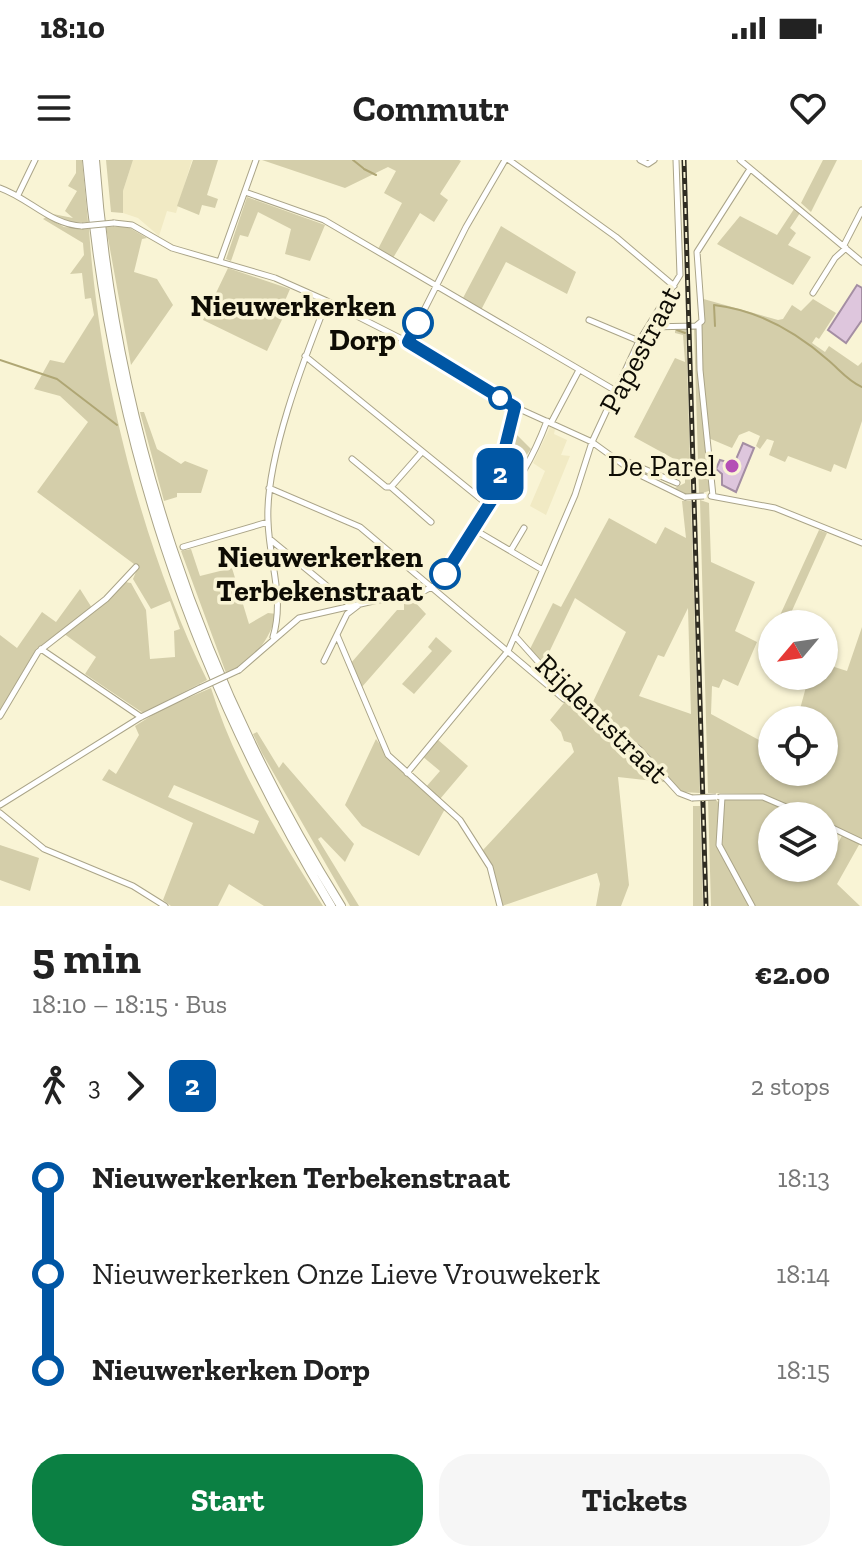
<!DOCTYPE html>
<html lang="en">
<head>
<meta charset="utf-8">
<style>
  body { margin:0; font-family:"Zilla Slab",serif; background:#f6f6f6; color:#222; height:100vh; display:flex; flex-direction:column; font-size:30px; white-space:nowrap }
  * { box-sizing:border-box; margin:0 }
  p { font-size:26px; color:#767676 }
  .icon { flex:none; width:44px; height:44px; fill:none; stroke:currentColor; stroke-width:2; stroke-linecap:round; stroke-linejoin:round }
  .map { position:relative; height:746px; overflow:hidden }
  .side { display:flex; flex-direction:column; background:#fff; flex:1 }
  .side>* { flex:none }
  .badge { padding:0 16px; border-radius:12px; font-size:28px; line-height:52px }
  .needle { width:52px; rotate:241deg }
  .controls { position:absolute; left:758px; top:450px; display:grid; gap:16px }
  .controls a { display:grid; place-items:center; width:80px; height:80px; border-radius:50%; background:#fff; box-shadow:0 2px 6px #0004; font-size:40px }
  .map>.badge { position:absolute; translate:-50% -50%; box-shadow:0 0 0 4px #fff }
  .legs { display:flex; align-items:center; gap:12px; height:88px; padding:0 32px; font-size:26px }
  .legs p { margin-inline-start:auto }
  .head { display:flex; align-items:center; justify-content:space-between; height:136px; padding:0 32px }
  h1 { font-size:44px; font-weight:800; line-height:60px }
  .action { display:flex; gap:16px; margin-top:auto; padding:16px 32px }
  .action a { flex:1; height:92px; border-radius:32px; background:#0b8043; color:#fff; font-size:32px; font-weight:800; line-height:92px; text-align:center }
  .action a+a { background:#f6f6f6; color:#222 }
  ul { padding:0 32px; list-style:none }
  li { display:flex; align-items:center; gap:28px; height:96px; font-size:30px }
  li i { display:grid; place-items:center; width:12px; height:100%; margin:0 10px; background:currentColor }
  li i::after { content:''; width:20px; height:20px; margin:-10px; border:6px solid; border-radius:50%; background:#fff }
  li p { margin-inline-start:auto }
  li:first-child i { background:linear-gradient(#0000 50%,currentColor 0) }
  li:last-child i { background:linear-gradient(currentColor 50%,#0000 0) }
  .status { display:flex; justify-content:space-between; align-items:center; height:56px; padding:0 40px; background:#fff; direction:ltr }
  .status svg { height:22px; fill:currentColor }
  header { display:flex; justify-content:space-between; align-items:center; height:104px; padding:0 32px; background:#fff; font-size:36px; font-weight:800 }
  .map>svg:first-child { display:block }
</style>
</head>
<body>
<div class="status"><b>18:10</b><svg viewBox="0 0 49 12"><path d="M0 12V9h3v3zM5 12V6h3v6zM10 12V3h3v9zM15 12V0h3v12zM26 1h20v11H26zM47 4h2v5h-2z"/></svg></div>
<header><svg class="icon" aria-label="menu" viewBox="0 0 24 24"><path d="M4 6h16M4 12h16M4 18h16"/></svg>Commutr<svg class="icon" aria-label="heart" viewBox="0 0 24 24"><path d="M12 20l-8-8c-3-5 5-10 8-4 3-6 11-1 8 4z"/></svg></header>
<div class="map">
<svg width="862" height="746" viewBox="0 0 862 746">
  <rect width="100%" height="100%" fill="#f9f4d5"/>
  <path fill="#f1eac4" d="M 133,0 L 192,0 L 176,53 L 167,51 L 159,76 L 138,58 L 123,53 L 123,31 Z
    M 550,267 L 555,269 L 554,274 L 567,280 L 561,295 L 570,296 L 546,355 L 530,346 L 545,311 L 533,303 Z"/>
  <path fill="#d4ceaa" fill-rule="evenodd" d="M 76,0 L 82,0 L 88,62 L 68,62 L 53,54 L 73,58 L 65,51 L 77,31 L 68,26 L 76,13 Z
    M 106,0 L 133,0 L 123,31 L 123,53 L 111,52 Z
    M 193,0 L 218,0 L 207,35 L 218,39 L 215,48 L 202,45 L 199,55 L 177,46 Z
    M 262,0 L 459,0 L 461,1 L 440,34 L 448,40 L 434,62 L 420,53 L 393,98 L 378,89 L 402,43 L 384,33 L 396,11 L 388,7 L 345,28 Z
    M 823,0 L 837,0 L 811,52 L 801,43 Z
    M 247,37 L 325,65 L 310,101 L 285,94 L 291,69 L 258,52 L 248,77 L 240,75 L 231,101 L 226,99 Z
    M 794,49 L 800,53 L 790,68 L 796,73 L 788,85 L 811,97 L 793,125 L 717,84 L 740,56 L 777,75 Z
    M 46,57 L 64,67 L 89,69 C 99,217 142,387 207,520 L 143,553 L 85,514 L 96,497 L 63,473 L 111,438 L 125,422 L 131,423 L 146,450 L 150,499 L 175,497 L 174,471 L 180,469 L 170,441 L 151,449 L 133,419 L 138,407 L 37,332 L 88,262 L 60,236 L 34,229 L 50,200 L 64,203 L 94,155 L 91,138 L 85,139 L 82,113 L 70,114 L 84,95 L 83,83 L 43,59 Z
    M 501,66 L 576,112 L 567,134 L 506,102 L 481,150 L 463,138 Z
    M 106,67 L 128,67 L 147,78 L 142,79 L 134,112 L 157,119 L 173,145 L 131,205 Z
    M 228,108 L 290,129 L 284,143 L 289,145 L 267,191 L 203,160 Z
    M 700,138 L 778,160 L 783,159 L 792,145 L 801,151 L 813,139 L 836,153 L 819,179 L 816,177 L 812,183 L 825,192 L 829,186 L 858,206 L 862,202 L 862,261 L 846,309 L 834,304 L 831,312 L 788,296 L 785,302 L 769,295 L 774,281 L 767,279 L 760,289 L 756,286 L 760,276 L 749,271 L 739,275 L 732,288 L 706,277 L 701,166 L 705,159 Z
    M 675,168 L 686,168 L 691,335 L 678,333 L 639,311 L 675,328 L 685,323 L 685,305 L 634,277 L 675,198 L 685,202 L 683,175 L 675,173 Z
    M 700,168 L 699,211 L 712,330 L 699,334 L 694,169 Z
    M 140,252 L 144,252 L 157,289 L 181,304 L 185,301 L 208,310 L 201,333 L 177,333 L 177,337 L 164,341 Z
    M 512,270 L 531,289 L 497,336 Z
    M 700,340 L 709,343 L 711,402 L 755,422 L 735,471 L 757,482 L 738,526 L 723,519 L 719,528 L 712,526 L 711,554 L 772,587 L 772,612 L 824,612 L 824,560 L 797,560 L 809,516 L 824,516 L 824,483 L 829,485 L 825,504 L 847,511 L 862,467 L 862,679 L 824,662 L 824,656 L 811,656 L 763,634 L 708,633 Z
    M 682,341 L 691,341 L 700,633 L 682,632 L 672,623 L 618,617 L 629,725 L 621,746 L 596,746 L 600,724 L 597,713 L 502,746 L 495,715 L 483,690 L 574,592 L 571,583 L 564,581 L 561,572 L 550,560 L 568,538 L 543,518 L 547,513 L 641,589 L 591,546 L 626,472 L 575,438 L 543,505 L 530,489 L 553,443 L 561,447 L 609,358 L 656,384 L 665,367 L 686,378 ZM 688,448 L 691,554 L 639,536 L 658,495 L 664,497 Z
    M 819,370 L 827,373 L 786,464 L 776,464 Z
    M 191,389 L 200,416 L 232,408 L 249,464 L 268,453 L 277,454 C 268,482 254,501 226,513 L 181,391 Z
    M 80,429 L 92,448 L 36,489 L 0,552 L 0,475 L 17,488 L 42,452 L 56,462 Z
    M 404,440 L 413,440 L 426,454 L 361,528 L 351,503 L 397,450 L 404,450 Z
    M 436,477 L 452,491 L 414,534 L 402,524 L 432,491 L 428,487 Z
    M 211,528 C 234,604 281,679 323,746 L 264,746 L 229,724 L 218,746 L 171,746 L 163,740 L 193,663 L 102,620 L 109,609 L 116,614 L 139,575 L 135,566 L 162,549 ZM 174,625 L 259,661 L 254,674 L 168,637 Z
    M 257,572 L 279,608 L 283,602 L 354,684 L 345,702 L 321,677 L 318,679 L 359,746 L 350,746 L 262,593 L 253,574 Z
    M 376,579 L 392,602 L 446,647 L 419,696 L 362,666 L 345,645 Z
    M 437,579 L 468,606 L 440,639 L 426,627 L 440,611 L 422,596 Z
    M 724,638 L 763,638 L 781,645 L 772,656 L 772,708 L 824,708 L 843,674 L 860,683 L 837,724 L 860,746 L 754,746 L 722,688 Z
    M 708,640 L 716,640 L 720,644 L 719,689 L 750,746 L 711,746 Z
    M 693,646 L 700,646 L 703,746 L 693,746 Z
    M 0,685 L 39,698 L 30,731 L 0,720 Z"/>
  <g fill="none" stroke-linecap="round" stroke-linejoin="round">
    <path stroke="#afa674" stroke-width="2" d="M 353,0 L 363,8
      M 364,9 L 376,15
      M 715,166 L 714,145 C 757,150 796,172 828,200 C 840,210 848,221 862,227
      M 677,170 L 685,173
      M 0,200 L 57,219 L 117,265"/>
  </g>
  <path fill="#dec6dd" stroke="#a48ea3" stroke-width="2" d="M 857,125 L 862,128 L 862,160 L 846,183 L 828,170 Z
    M 743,283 L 754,288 L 736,332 L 722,325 L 722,314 L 716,309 L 720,300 L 734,304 Z"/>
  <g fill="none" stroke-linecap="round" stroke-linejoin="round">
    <defs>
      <path id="minor" d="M 509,0 L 616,77 L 674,126
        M 640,0 L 648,4 L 654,0
        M 740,0 L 862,102
        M 0,28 C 29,38 51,65 82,66
        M 245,32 L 324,60 L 616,231
        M 18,35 L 35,0
        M 114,63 L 132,65 L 172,88 L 275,118 L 327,141 L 408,182 L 515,247 L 592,282 L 632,311 L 685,337
        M 844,85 L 862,50
        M 220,101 L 256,0
        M 813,133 L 835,98 L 846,88
        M 589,160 L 639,181
        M 699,165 L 700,210 L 713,336
        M 649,167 L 696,166 L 702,161 L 697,92 L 750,9
        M 408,182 L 466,67 L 505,0
        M 305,196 L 487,344 C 513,344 539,282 547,261
        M 551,263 L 578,212
        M 352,299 L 386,327 L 391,327 L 421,293
        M 623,300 L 677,323
        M 391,327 L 431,362
        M 269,328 L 360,367 L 564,539
        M 711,336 L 775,348 L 862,383
        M 475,370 L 541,409
        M 271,380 L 350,445
        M 183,387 L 268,362
        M 511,390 L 524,368
        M 337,475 L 388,595 L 460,660 L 490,707 L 500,746
        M 515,476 L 549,514 L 640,590 L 679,633 L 692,638
        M 273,477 C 285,437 269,402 268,361 C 265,300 304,199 327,141
        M 41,489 L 141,557
        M 324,501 L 347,454 L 360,444
        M 239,510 L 299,458 L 378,440 L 415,436 L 437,424 L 492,340 L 515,247
        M 0,556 L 38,492 L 106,439 L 136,407
        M 407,613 L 508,491 L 575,335 L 592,282 L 639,181 L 680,115 L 676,0
        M 720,637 L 763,637 L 807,656
        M 722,637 L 719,685 L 752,746
        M 0,645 L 141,557 L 200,528
        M 0,653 L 44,689 L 133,726 L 165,746
        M 824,664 L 862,682"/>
      <path id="highway" d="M 87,0 C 111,272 190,512 331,746
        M 95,0 C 114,265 200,521 341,746"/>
    </defs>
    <use href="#minor" stroke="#aaa488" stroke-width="7"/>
    <use href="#highway" stroke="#aaa488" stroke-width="10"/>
    <use href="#minor" stroke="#fff" stroke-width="5"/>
    <use href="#highway" stroke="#fff" stroke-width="8"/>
    <defs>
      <path id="rail" d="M 684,0 L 706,746"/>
    </defs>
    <use href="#rail" stroke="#302d22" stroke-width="5"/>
    <use href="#rail" stroke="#f9f4d5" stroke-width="2" stroke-dasharray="6" stroke-linecap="butt"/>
    <defs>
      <path id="minor-bridge" d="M 82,66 L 114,63
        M 685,337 L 704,336
        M 200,528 L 239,510
        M 692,638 L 716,637"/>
    </defs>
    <use href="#minor-bridge" stroke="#aaa488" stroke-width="7" stroke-linecap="butt"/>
    <use href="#minor-bridge" stroke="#fff" stroke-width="5"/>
  </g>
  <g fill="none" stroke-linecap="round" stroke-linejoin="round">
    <defs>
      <path id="line-1" d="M 418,163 L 408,182 L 515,247 L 492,340 L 445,414"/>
    </defs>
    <use href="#line-1" stroke="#fff" stroke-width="18"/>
    <use href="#line-1" stroke="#0056a4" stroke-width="12"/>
  </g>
  <g fill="#fff" stroke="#0056a4" stroke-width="4">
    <circle cx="418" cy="163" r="14"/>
    <circle cx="500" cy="238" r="10"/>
    <circle cx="445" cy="414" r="14"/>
  </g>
  <circle fill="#b44fb5" stroke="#f9f4d5" stroke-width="3" cx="732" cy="306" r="8"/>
  <g text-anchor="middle" stroke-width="7" stroke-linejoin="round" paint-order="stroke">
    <g font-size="30" font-weight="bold" fill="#0e0c04" stroke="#f9f4d5" text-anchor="end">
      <text x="396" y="156">Nieuwerkerken<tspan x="396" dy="34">Dorp</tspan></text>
      <text x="423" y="407">Nieuwerkerken<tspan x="423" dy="34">Terbekenstraat</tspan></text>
    </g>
    <g font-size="30" fill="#0e0c04" stroke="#f9f4d5">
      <text transform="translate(640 190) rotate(-62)" y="10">Papestraat</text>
      <text transform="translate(602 559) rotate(44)" y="10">Rijdentstraat</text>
    </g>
    <g font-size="30" fill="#0e0c04" stroke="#f9f4d5" text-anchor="end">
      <text x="716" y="316">De Parel</text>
    </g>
  </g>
</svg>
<div class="controls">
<a><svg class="needle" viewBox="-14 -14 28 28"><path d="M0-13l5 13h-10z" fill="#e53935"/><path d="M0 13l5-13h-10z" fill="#767676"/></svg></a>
<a><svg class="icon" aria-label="locate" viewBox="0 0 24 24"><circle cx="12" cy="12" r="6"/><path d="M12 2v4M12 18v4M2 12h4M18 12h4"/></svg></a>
<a><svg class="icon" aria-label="layers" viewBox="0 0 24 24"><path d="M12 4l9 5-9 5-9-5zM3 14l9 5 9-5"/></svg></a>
</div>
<b class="badge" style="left:500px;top:314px;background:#0056a4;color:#fff">2</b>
</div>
<section class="side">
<div class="head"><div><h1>5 min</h1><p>18:10 – 18:15 · Bus</p></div><b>€2.00</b></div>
<div class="legs"><svg class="icon" aria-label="walk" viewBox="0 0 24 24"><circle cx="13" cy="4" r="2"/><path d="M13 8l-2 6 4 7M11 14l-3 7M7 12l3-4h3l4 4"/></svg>3<svg class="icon" aria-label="forward" viewBox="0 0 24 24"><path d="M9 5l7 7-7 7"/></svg><b class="badge" style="background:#0056a4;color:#fff">2</b><p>2 stops</p></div>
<ul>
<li><i style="color:#0056a4"></i><b>Nieuwerkerken Terbekenstraat</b><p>18:13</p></li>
<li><i style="color:#0056a4"></i><span>Nieuwerkerken Onze Lieve Vrouwekerk</span><p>18:14</p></li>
<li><i style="color:#0056a4"></i><b>Nieuwerkerken Dorp</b><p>18:15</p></li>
</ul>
<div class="action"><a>Start</a><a>Tickets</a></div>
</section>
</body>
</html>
